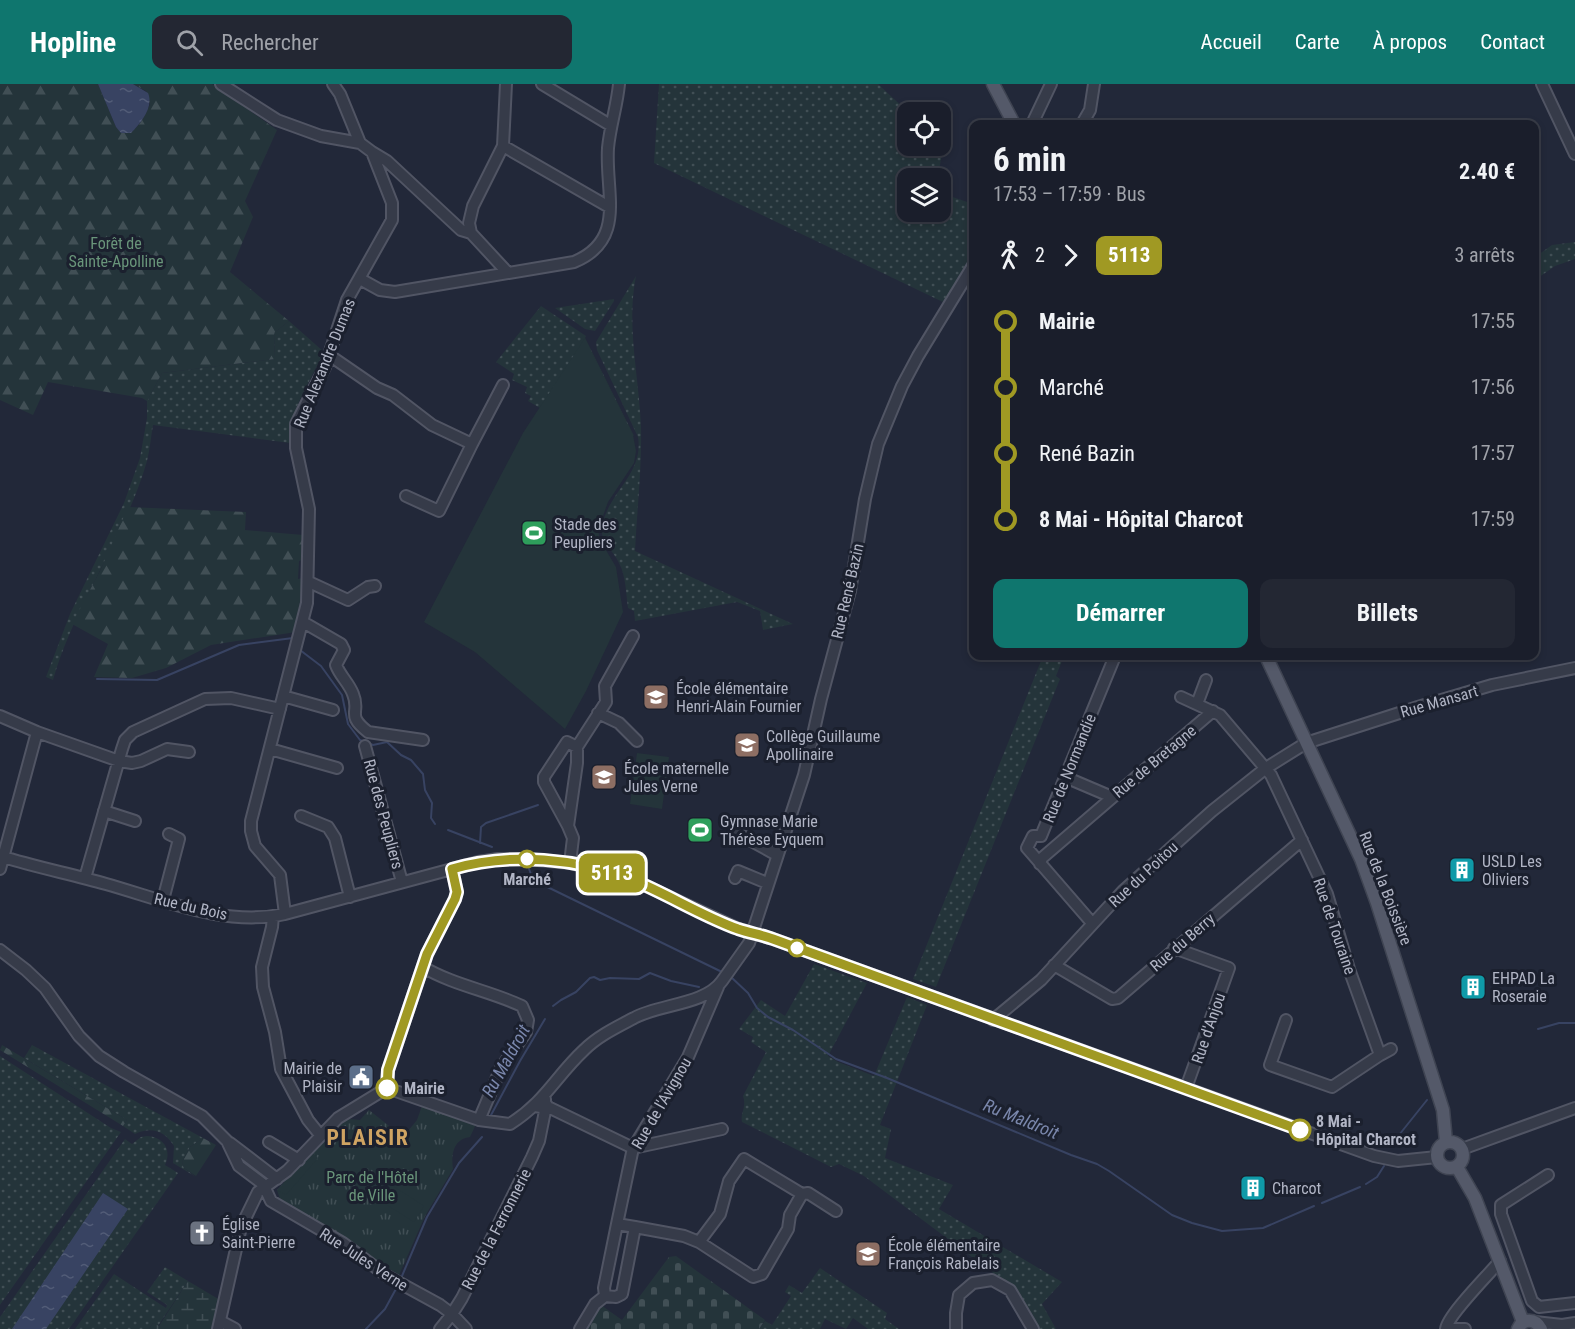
<!DOCTYPE html>
<html lang="fr">
<head>
<meta charset="utf-8">
<style>
  body { margin:0; font-family:"Roboto Condensed",sans-serif; background:#232733; color:#f1f3f6; height:100vh; display:flex; flex-direction:column; font-size:22px; white-space:nowrap }
  * { box-sizing:border-box; margin:0 }
  p { font-size:20px; color:#9fa2a9 }
  .icon { flex:none; width:33px; height:33px; fill:none; stroke:currentColor; stroke-width:2; stroke-linecap:round; stroke-linejoin:round }
  .map { position:relative; flex:1; overflow:hidden }
  .side { position:absolute; left:969px; top:36px; width:570px; height:540px; display:flex; flex-direction:column; background:#1a1e2b; border-radius:12px; box-shadow:0 3px 9px #0003,0 0 0 2px #383c47 }
  .side>* { flex:none }
  .badge { padding:0 12px; border-radius:9px; font-size:21px; line-height:39px }
  .controls { position:absolute; left:897px; top:18px; display:grid; gap:12px }
  .controls a { display:grid; place-items:center; width:54px; height:54px; border-radius:12px; background:#1a1e2b; box-shadow:0 3px 9px #0003,0 0 0 2px #383c47; font-size:30px }
  .map>.badge { position:absolute; translate:-50% -50%; box-shadow:0 0 0 3px #fff }
  .legs { display:flex; align-items:center; gap:9px; height:66px; padding:0 24px; font-size:20px }
  .legs p { margin-inline-start:auto }
  .summary { display:flex; align-items:center; justify-content:space-between; height:102px; padding:0 24px }
  h1 { font-size:33px; font-weight:700; line-height:45px }
  .action { display:flex; gap:12px; margin-top:auto; padding:12px 24px }
  .action a { flex:1; height:69px; border-radius:12px; background:#0f766e; color:#fff; font-size:24px; font-weight:700; line-height:69px; text-align:center }
  .action a+a { background:#232733; color:#f1f3f6 }
  ul { padding:0 24px; list-style:none }
  li { display:flex; align-items:center; gap:21px; height:66px; font-size:22px }
  li i { display:grid; place-items:center; width:9px; height:100%; margin:0 8px; background:currentColor }
  li i::after { content:''; width:15px; height:15px; margin:-8px; border:4px solid; border-radius:50%; background:#1a1e2b }
  li p { margin-inline-start:auto }
  li:first-child i { background:linear-gradient(#0000 50%,currentColor 0) }
  li:last-child i { background:linear-gradient(currentColor 50%,#0000 0) }
  header { display:flex; align-items:center; gap:36px; box-sizing:border-box; height:84px; padding:0 30px; background:#0f766e; color:#fff }
  header strong { font-size:28px }
  nav { display:flex; gap:33px; margin-inline-start:auto; font-size:21px }
  .search { width:420px; height:54px; background:#232733; display:flex; align-items:center; gap:15px; box-sizing:border-box; padding:0 21px; border-radius:12px; color:#9fa2a9; font-size:22px }
  .map>svg:first-child { display:block }
</style>
</head>
<body>
<header>
<strong>Hopline</strong>
<div class="search"><svg class="icon" aria-label="search" viewBox="0 0 24 24"><circle cx="10" cy="10" r="6"/><path d="M15 15l6 6"/></svg>Rechercher</div>
<nav><a>Accueil</a><a>Carte</a><a>À propos</a><a>Contact</a></nav>
</header>
<div class="map">
<svg width="1575" height="1245" viewBox="0 0 1575 1245">
  <defs>
    <pattern id="grass-dots" width="8" height="8" patternUnits="userSpaceOnUse" patternTransform="scale(1.5)"><rect width="8" height="8" fill="#24343a"/><path d="M2 2h.1M6 6h.1" fill="none" stroke="#414f55" stroke-width="1.8" stroke-linecap="round"/></pattern>
    <pattern id="forest-firs" width="22" height="20" patternUnits="userSpaceOnUse" patternTransform="scale(1.5)"><rect width="22" height="20" fill="#24343a"/><path d="M5 1l3.5 6h-7zM16 11l3.5 6h-7z" fill="#414f55"/></pattern>
    <pattern id="wetland-marsh" width="20" height="14" patternUnits="userSpaceOnUse" patternTransform="scale(1.5)"><rect width="20" height="14" fill="#24343a"/><path d="M1 5h8M5 5V1M11 12h8M15 12V8" fill="none" stroke="#414f55"/></pattern>
    <pattern id="cemetery-stones" width="16" height="16" patternUnits="userSpaceOnUse" patternTransform="scale(1.5)"><rect width="16" height="16" fill="#24343a"/><path d="M2 7V4a2 2 0 0 1 4 0v3zM10 15v-3a2 2 0 0 1 4 0v3z" fill="#414f55"/></pattern>
    <pattern id="park-tufts" width="24" height="20" patternUnits="userSpaceOnUse" patternTransform="scale(1.5)"><rect width="24" height="20" fill="#24343a"/><path d="M3 7l-1-3M5 7V3M7 7l1-3M15 17l-1-3M17 17v-4M19 17l1-3" fill="none" stroke="#414f55"/></pattern>
    <pattern id="water-ripples" width="26" height="14" patternUnits="userSpaceOnUse" patternTransform="scale(1.5)"><rect width="26" height="14" fill="#384362"/><path d="M2 4q2-2 4 0t4 0M15 11q2-2 4 0t4 0" fill="none" stroke="#525c77"/></pattern>
  </defs>
  <rect width="100%" height="100%" fill="#222839"/>
  <path fill="url(#grass-dots)" d="M 659,0 L 878,0 L 908,28 L 908,62 L 940,62 L 941,60 L 943,62 L 938,94 L 908,94 L 908,128 L 940,128 L 941,109 L 973,120 L 973,175 L 947,220 L 654,79 Z
    M 1575,158 L 1575,175 L 1555,182 L 1535,196 L 1535,173 L 1552,161 Z
    M 636,192 C 626,242 639,292 641,343 C 642,384 637,426 635,467 L 793,540 L 763,546 L 760,527 L 737,518 L 635,537 L 634,527 L 628,524 C 626,510 626,492 619,479 C 613,466 599,457 602,442 C 609,407 644,390 638,353 L 597,266 L 596,258 Z
    M 614,215 L 614,217 L 595,247 L 585,245 L 555,224 Z
    M 541,222 L 586,252 L 585,254 L 634,352 L 551,307 L 540,324 L 528,317 L 531,312 L 525,309 L 527,303 L 512,296 L 514,290 L 496,278 Z
    M 289,237 L 324,268 C 311,296 289,327 290,359 L 153,341 C 151,352 150,365 147,377 C 125,454 75,519 53,596 L 46,593 L 70,530 L 124,419 L 140,374 L 147,334 L 147,317 L 162,289 L 275,275 L 274,249 Z
    M 1043,572 L 1064,572 L 1056,592 L 1060,595 L 936,903 L 913,895 Z
    M 814,880 L 867,899 L 828,972 L 838,978 L 874,992 L 907,913 L 927,921 L 880,1041 L 891,1045 L 885,1074 L 953,1101 L 939,1125 L 1062,1198 L 1042,1220 L 1056,1245 L 1038,1245 L 1012,1203 L 864,1092 L 839,1080 L 831,1083 L 742,1038 C 740,1028 747,1024 743,1012 L 766,968 L 751,958 L 753,953 L 739,945 L 761,916 L 785,932 Z
    M 32,961 L 203,1054 L 190,1063 L 182,1078 L 184,1084 L 196,1093 L 173,1079 L 174,1062 C 165,1047 151,1042 135,1050 L 123,1042 L 127,1036 L 24,974 Z
    M 0,972 L 111,1044 L 121,1048 L 0,1221 Z
    M 147,1052 C 164,1053 172,1066 165,1081 L 178,1089 L 69,1245 L 0,1245 L 0,1233 L 125,1055 L 132,1060 L 141,1053 Z
    M 165,1183 L 188,1197 L 158,1242 L 153,1239 L 149,1245 L 75,1245 L 114,1190 L 166,1224 L 167,1221 L 147,1208 Z
    M 820,1184 L 887,1229 L 885,1235 L 899,1245 L 868,1245 L 853,1234 L 846,1245 L 825,1235 L 820,1245 L 759,1245 L 765,1237 L 772,1241 L 791,1212 L 785,1208 L 789,1201 L 802,1209 Z"/>
  <path fill="url(#forest-firs)" d="M 0,0 L 98,0 L 116,43 C 131,61 145,33 150,20 L 146,7 L 133,0 L 212,0 L 277,46 L 245,117 L 253,133 L 230,188 L 289,237 L 274,249 L 275,275 L 162,289 L 147,317 L 142,314 L 48,298 L 33,331 L 0,316 Z
    M 128,423 L 246,428 L 245,446 L 303,451 L 303,476 L 299,477 L 298,495 L 303,494 L 296,548 L 211,561 L 166,584 L 132,594 L 94,593 L 108,560 L 72,540 L 101,485 Z
    M 2,961 L 127,1036 L 123,1042 L 0,966 Z
    M 203,1054 L 216,1061 L 196,1092 L 184,1084 L 182,1078 L 190,1063 Z"/>
  <path fill="url(#wetland-marsh)" d="M 188,1197 L 220,1216 L 214,1245 L 149,1245 L 153,1239 L 159,1242 Z"/>
  <path fill="url(#cemetery-stones)" d="M 676,1172 L 765,1236 L 759,1245 L 587,1245 L 601,1221 L 622,1236 L 669,1173 Z"/>
  <path fill="url(#park-tufts)" d="M 423,1019 L 477,1038 L 470,1053 C 453,1055 451,1071 453,1085 L 425,1132 L 399,1191 L 280,1115 L 277,1106 L 340,1038 L 349,1035 L 360,1036 L 369,1026 L 398,1049 L 408,1047 L 417,1036 Z"/>
  <path fill="#24343a" d="M 585,254 L 633,351 L 636,367 L 634,379 L 608,418 L 598,446 L 600,456 L 616,483 L 623,528 L 586,607 L 565,645 L 475,568 L 424,538 L 523,349 Z
    M 637,669 L 669,673 L 662,725 L 630,720 Z
    M 312,1068 L 318,1074 L 286,1111 L 277,1106 Z
    M 387,1098 L 424,1122 L 414,1138 L 376,1114 Z"/>
  <path fill="url(#water-ripples)" d="M 98,0 L 133,0 L 148,9 C 154,23 141,39 131,49 L 121,49 L 116,43 Z
    M 103,1109 L 128,1125 L 46,1245 L 12,1245 Z"/>
  <g fill="none" stroke-linecap="round" stroke-linejoin="round">
    <path stroke="#384362" stroke-width="2" d="M 300,566 L 321,582 L 342,611 L 348,640 L 360,656 L 373,661 L 387,658 L 401,671 L 411,676 L 423,690 L 425,706 L 432,719 L 431,734 L 435,740
      M 97,595 L 157,596 L 239,561 L 293,554
      M 448,746 L 492,763
      M 480,759 L 481,743 L 486,739 L 538,721
      M 528,782 L 533,796 L 722,888
      M 731,893 L 748,909 L 757,924 L 768,933 L 793,946 L 836,975 L 887,994 L 1071,1071 L 1097,1080 L 1109,1087 L 1172,1131 L 1192,1139 L 1222,1147 L 1263,1144 L 1314,1122
      M 553,922 L 561,916 L 576,908 L 590,894 L 594,893 L 600,896 L 610,894 L 639,895 L 650,889 L 671,897 L 699,903
      M 1538,945 L 1559,939 L 1575,939
      M 490,1033 L 520,977 L 545,935
      M 1391,1061 L 1427,1016
      M 1366,1100 L 1377,1093 L 1384,1082
      M 1322,1119 L 1360,1103
      M 402,1192 L 427,1133 L 459,1079 L 482,1053
      M 366,1245 L 385,1225 L 397,1203"/>
    <defs>
      <path id="minor" d="M 221,0 L 277,36 L 321,52 L 360,59
        M 542,0 L 610,41
        M 1542,0 L 1575,70
        M 1032,40 L 1051,0
        M 1082,40 L 1090,26 L 1094,0
        M 503,62 L 609,123
        M 372,68 L 387,77 L 461,146 L 471,149
        M 471,149 L 469,139 L 473,122 L 503,62 L 506,0
        M 471,149 L 508,189
        M 360,195 L 380,206 L 395,208 L 574,178 C 627,156 605,109 608,64 C 610,42 617,22 619,0
        M 329,271 L 377,304 L 393,311 L 432,341 L 472,360 L 503,301
        M 406,412 L 439,427 L 472,360
        M 309,498 L 348,516 L 368,503 L 375,502
        M 303,538 L 341,560 L 344,566 L 336,581 C 340,592 349,599 353,610 C 361,629 345,630 368,648 L 423,656
        M 283,612 L 333,626
        M 1181,613 L 1220,631 L 1271,691 L 1327,810 L 1349,885 L 1380,971 L 1332,1003 L 1270,981 L 1286,936
        M 1197,620 L 1206,596
        M 598,629 L 619,639 L 637,657
        M 0,632 L 37,648 L 119,677 L 132,679 L 141,677 L 167,665 L 189,668
        M 567,658 L 577,663 L 577,679 L 568,742 L 544,698 L 544,693 Z
        M 365,662 L 402,798
        M 577,663 L 606,618 L 605,602 L 633,552
        M 270,665 L 337,684
        M 1065,693 L 1112,713
        M 104,727 L 135,737
        M 301,732 L 328,743 L 335,754 L 350,813
        M 568,742 L 573,754 L 570,779
        M 737,749 L 777,771
        M 0,772 C 35,783 71,790 106,800 C 163,816 225,843 285,830 L 478,778 L 498,775 L 527,775 L 570,779 L 615,790 L 633,796 L 739,845 L 773,855 L 1374,1072 L 1398,1077 L 1437,1073
        M 1040,780 L 1042,774 L 1213,627
        M 0,785 L 37,648
        M 85,794 L 122,665 L 125,656 L 133,648 L 205,615 L 231,614 L 280,625
        M 735,794 L 738,787 L 767,799
        M 163,816 L 179,755 L 169,750
        M 285,830 L 280,791 L 255,762 L 251,747 L 251,737 L 307,519 L 309,425 L 296,364 L 296,340 L 325,283 L 347,216 L 392,136 L 392,119 L 372,68 L 360,59 L 340,10 L 333,0
        M 273,832 L 272,843 L 262,883 L 263,903 L 275,948 L 281,985 L 308,1036 L 320,1051
        M 1092,839 L 1027,764 L 1033,752 L 1041,752 L 1115,572
        M 1174,864 L 1229,884 L 1186,1004
        M 0,866 L 26,886 L 45,904 L 79,952 L 99,972 L 124,988 L 202,1032 L 227,1057 L 239,1082 L 263,1100 L 271,1117 L 343,1159 L 387,1192 L 440,1221 L 452,1230 L 466,1245
        M 1054,881 L 1112,915 L 1118,914 L 1302,756
        M 423,883 C 453,901 490,907 522,922 L 528,936 L 526,948 L 501,984 L 479,1036
        M 993,936 L 1041,896 L 1123,807 L 1212,727 L 1266,684 L 1306,659 L 1418,623 L 1492,601 L 1575,584
        M 1380,971 L 1391,965
        M 387,1004 L 479,1036 L 510,1040 C 545,1018 556,992 584,966 C 598,952 617,943 634,934 C 659,920 705,921 722,897 L 749,859 L 804,691 L 821,615 L 850,507 L 865,415 L 878,360 L 902,302 L 918,272 L 974,180
        M 387,1004 L 388,986 L 427,870 L 455,815 L 457,808 L 452,785
        M 545,1015 L 545,1019 L 548,1023 L 633,1064
        M 269,1058 L 299,1076
        M 230,1059 L 277,1095
        M 633,1064 L 722,1045
        M 1462,1065 L 1575,1024
        M 1548,1091 L 1501,1121 L 1501,1130 L 1532,1217 L 1539,1223 L 1575,1219
        M 802,1110 L 808,1109 L 836,1127
        M 617,1140 L 633,1064 L 688,973 L 718,903
        M 617,1140 L 635,1143 L 622,1210 L 616,1213 L 605,1212 L 604,1204 Z
        M 635,1143 L 684,1152 L 699,1158 L 753,1193 L 762,1190 L 788,1145 L 790,1131 L 802,1110 L 744,1075 L 729,1097 L 720,1130 L 699,1158
        M 220,1237 L 235,1245
        M 1535,1238 L 1562,1241 L 1575,1239
        M 218,1245 L 241,1143 L 258,1108 L 287,1087 L 338,1034 L 387,1004
        M 440,1245 L 452,1230 L 462,1214 L 532,1073 L 539,1057 L 545,1027 L 541,1023 L 535,1022
        M 580,1245 L 595,1220 L 605,1212
        M 956,1245 L 956,1229 L 959,1211 L 973,1199 L 992,1196 L 1010,1206 L 1033,1245
        M 1446,1245 C 1447,1232 1489,1190 1500,1177
        M 1449,1245 L 1465,1245"/>
      <path id="major" d="M 993,0 L 1014,40
        M 1266,572 L 1361,775 L 1377,819 L 1443,1026 L 1446,1058
        M1437 1071a13 13 0 1 1 26 0a13 13 0 1 1-26 0Z
        M 1457,1083 L 1475,1114 L 1523,1238
        M 1518,1245 C 1523,1234 1535,1234 1541,1245"/>
    </defs>
    <use href="#minor" stroke="#515564" stroke-width="14"/>
    <use href="#major" stroke="#3f4452" stroke-width="15"/>
    <use href="#minor" stroke="#363b49" stroke-width="10"/>
    <use href="#major" stroke="#545969" stroke-width="12"/>
  </g>
  <g fill="none" stroke-linecap="round" stroke-linejoin="round">
    <defs>
      <path id="line-1" d="M 387,1004 L 388,986 L 427,870 L 455,815 L 457,808 L 452,785 C 511,768 577,774 633,796 C 669,811 702,832 738,845 C 750,849 762,851 773,855 L 1300,1046"/>
    </defs>
    <use href="#line-1" stroke="#fff" stroke-width="14"/>
    <use href="#line-1" stroke="#a09923" stroke-width="9"/>
  </g>
  <defs>
    <symbol id="stadium-square" viewBox="-11 -11 22 22"><rect x="-9" y="-9" width="18" height="18" rx="4" fill="#2e9e5b" stroke="#1b202e"/><path d="M0-5a6.5 5 0 1 0 0 10a6.5 5 0 1 0 0-10ZM-3.5-1.8h7v3.6h-7Z" fill="#fff"/></symbol>
    <symbol id="school-square" viewBox="-11 -11 22 22"><rect x="-9" y="-9" width="18" height="18" rx="4" fill="#8d6e63" stroke="#1b202e"/><path d="M0-5L7-2L0 1L-7-2ZM-4 1L0 2.5L4 1V4Q0 6-4 4Z" fill="#fff"/></symbol>
    <symbol id="building-square" viewBox="-11 -11 22 22"><rect x="-9" y="-9" width="18" height="18" rx="4" fill="#0f9aa8" stroke="#1b202e"/><path d="M-4-6H4V6H1V3H-1V6H-4ZM-2.5-4.3h1.7v1.8h-1.7ZM.8-4.3h1.7v1.8H.8ZM-2.5-1h1.7V.8h-1.7ZM.8-1h1.7V.8H.8Z" fill="#fff"/></symbol>
    <symbol id="civic-square" viewBox="-11 -11 22 22"><rect x="-9" y="-9" width="18" height="18" rx="4" fill="#5c6f8a" stroke="#1b202e"/><path d="M-.6-6.5H3V-4.5H.6V-3L4-1V1h2V6H-6V1h2V-1L-.6-3ZM-1.2 2.5V6h2.4V2.5Z" fill="#fff"/></symbol>
    <symbol id="church-square" viewBox="-11 -11 22 22"><rect x="-9" y="-9" width="18" height="18" rx="4" fill="#6b7280" stroke="#1b202e"/><path d="M-1.2-6h2.4v3.5h3.3v2.4h-3.3V6h-2.4V-.1h-3.3v-2.4h3.3Z" fill="#fff"/></symbol>
  </defs>
  <g fill-rule="evenodd">
    <use href="#stadium-square" x="519" y="434" width="30" height="30"/>
    <use href="#school-square" x="641" y="598" width="30" height="30"/>
    <use href="#school-square" x="732" y="646" width="30" height="30"/>
    <use href="#school-square" x="589" y="678" width="30" height="30"/>
    <use href="#stadium-square" x="685" y="731" width="30" height="30"/>
    <use href="#building-square" x="1447" y="771" width="30" height="30"/>
    <use href="#building-square" x="1458" y="888" width="30" height="30"/>
    <use href="#civic-square" x="346" y="978" width="30" height="30"/>
    <use href="#building-square" x="1238" y="1089" width="30" height="30"/>
    <use href="#church-square" x="187" y="1134" width="30" height="30"/>
    <use href="#school-square" x="853" y="1155" width="30" height="30"/>
  </g>
  <g fill="#fff" stroke="#a09923" stroke-width="3">
    <circle cx="527" cy="775" r="8"/>
    <circle cx="797" cy="864" r="8"/>
    <circle cx="387" cy="1004" r="10"/>
    <circle cx="1300" cy="1046" r="10"/>
  </g>
  <g text-anchor="middle" stroke-width="6" stroke-linejoin="round" paint-order="stroke">
    <g font-size="16" fill="#69957a" stroke="#1b202e">
      <text x="116" y="165">Forêt de<tspan x="116" dy="18">Sainte-Apolline</tspan></text>
      <text x="372" y="1099">Parc de l'Hôtel<tspan x="372" dy="18">de Ville</tspan></text>
    </g>
    <g font-size="16" fill="#b1b5c5" stroke="#1b202e">
      <text transform="translate(324 279) rotate(-68)" y="6">Rue Alexandre Dumas</text>
      <text transform="translate(847 507) rotate(-77)" y="6">Rue René Bazin</text>
      <text transform="translate(1439 617) rotate(-16)" y="6">Rue Mansart</text>
      <text transform="translate(1154 677) rotate(-40)" y="6">Rue de Bretagne</text>
      <text transform="translate(1069 684) rotate(-68)" y="6">Rue de Normandie</text>
      <text transform="translate(384 730) rotate(75)" y="6">Rue des Peupliers</text>
      <text transform="translate(1143 790) rotate(-43)" y="6">Rue du Poitou</text>
      <text transform="translate(1386 804) rotate(69)" y="6">Rue de la Boissière</text>
      <text transform="translate(191 822) rotate(13)" y="6">Rue du Bois</text>
      <text transform="translate(1335 842) rotate(71)" y="6">Rue de Touraine</text>
      <text transform="translate(1182 858) rotate(-41)" y="6">Rue du Berry</text>
      <text transform="translate(1208 944) rotate(-71)" y="6">Rue d'Anjou</text>
      <text transform="translate(661 1019) rotate(-60)" y="6">Rue de l'Avignou</text>
      <text transform="translate(496 1145) rotate(-63)" y="6">Rue de la Ferronnerie</text>
      <text transform="translate(364 1175) rotate(33)" y="6">Rue Jules Verne</text>
    </g>
    <g font-size="16" fill="#b1b5c5" stroke="#1b202e" text-anchor="start">
      <text x="554" y="446">Stade des<tspan x="554" dy="18">Peupliers</tspan></text>
      <text x="676" y="610">École élémentaire<tspan x="676" dy="18">Henri-Alain Fournier</tspan></text>
      <text x="766" y="658">Collège Guillaume<tspan x="766" dy="18">Apollinaire</tspan></text>
      <text x="624" y="690">École maternelle<tspan x="624" dy="18">Jules Verne</tspan></text>
      <text x="720" y="743">Gymnase Marie<tspan x="720" dy="18">Thérèse Eyquem</tspan></text>
      <text x="1482" y="783">USLD Les<tspan x="1482" dy="18">Oliviers</tspan></text>
      <text x="1492" y="900">EHPAD La<tspan x="1492" dy="18">Roseraie</tspan></text>
      <text x="342" y="990" text-anchor="end">Mairie de<tspan x="342" dy="18">Plaisir</tspan></text>
      <text x="1272" y="1110">Charcot</text>
      <text x="222" y="1146">Église<tspan x="222" dy="18">Saint-Pierre</tspan></text>
      <text x="888" y="1167">École élémentaire<tspan x="888" dy="18">François Rabelais</tspan></text>
    </g>
    <g font-size="16" font-weight="bold" fill="#b1b5c5" stroke="#1b202e" text-anchor="start">
      <text x="527" y="801" text-anchor="middle">Marché</text>
      <text x="404" y="1010">Mairie</text>
      <text x="1316" y="1043">8 Mai -<tspan x="1316" dy="18">Hôpital Charcot</tspan></text>
    </g>
    <g font-size="18" font-style="italic" fill="#7a87ac" stroke="#1b202e">
      <text transform="translate(506 977) rotate(-61)" y="6">Ru Maldroit</text>
      <text transform="translate(1021 1035) rotate(22)" y="6">Ru Maldroit</text>
    </g>
    <g font-size="22" font-weight="bold" letter-spacing="1.5" fill="#cfa362" stroke="#1b202e">
      <text x="368" y="1061">PLAISIR</text>
    </g>
  </g>
</svg>
<div class="controls">
<a><svg class="icon" aria-label="locate" viewBox="0 0 24 24"><circle cx="12" cy="12" r="6"/><path d="M12 2v4M12 18v4M2 12h4M18 12h4"/></svg></a>
<a><svg class="icon" aria-label="layers" viewBox="0 0 24 24"><path d="M12 4l9 5-9 5-9-5zM3 14l9 5 9-5"/></svg></a>
</div>
<b class="badge" style="left:612px;top:789px;background:#a09923;color:#fff">5113</b>
<section class="side">
<div class="summary"><div><h1>6 min</h1><p>17:53 – 17:59 · Bus</p></div><b>2.40 €</b></div>
<div class="legs"><svg class="icon" aria-label="walk" viewBox="0 0 24 24"><circle cx="13" cy="4" r="2"/><path d="M13 8l-2 6 4 7M11 14l-3 7M7 12l3-4h3l4 4"/></svg>2<svg class="icon" aria-label="forward" viewBox="0 0 24 24"><path d="M9 5l7 7-7 7"/></svg><b class="badge" style="background:#a09923;color:#fff">5113</b><p>3 arrêts</p></div>
<ul>
<li><i style="color:#a09923"></i><b>Mairie</b><p>17:55</p></li>
<li><i style="color:#a09923"></i><span>Marché</span><p>17:56</p></li>
<li><i style="color:#a09923"></i><span>René Bazin</span><p>17:57</p></li>
<li><i style="color:#a09923"></i><b>8 Mai - Hôpital Charcot</b><p>17:59</p></li>
</ul>
<div class="action"><a>Démarrer</a><a>Billets</a></div>
</section>
</div>
</body>
</html>
